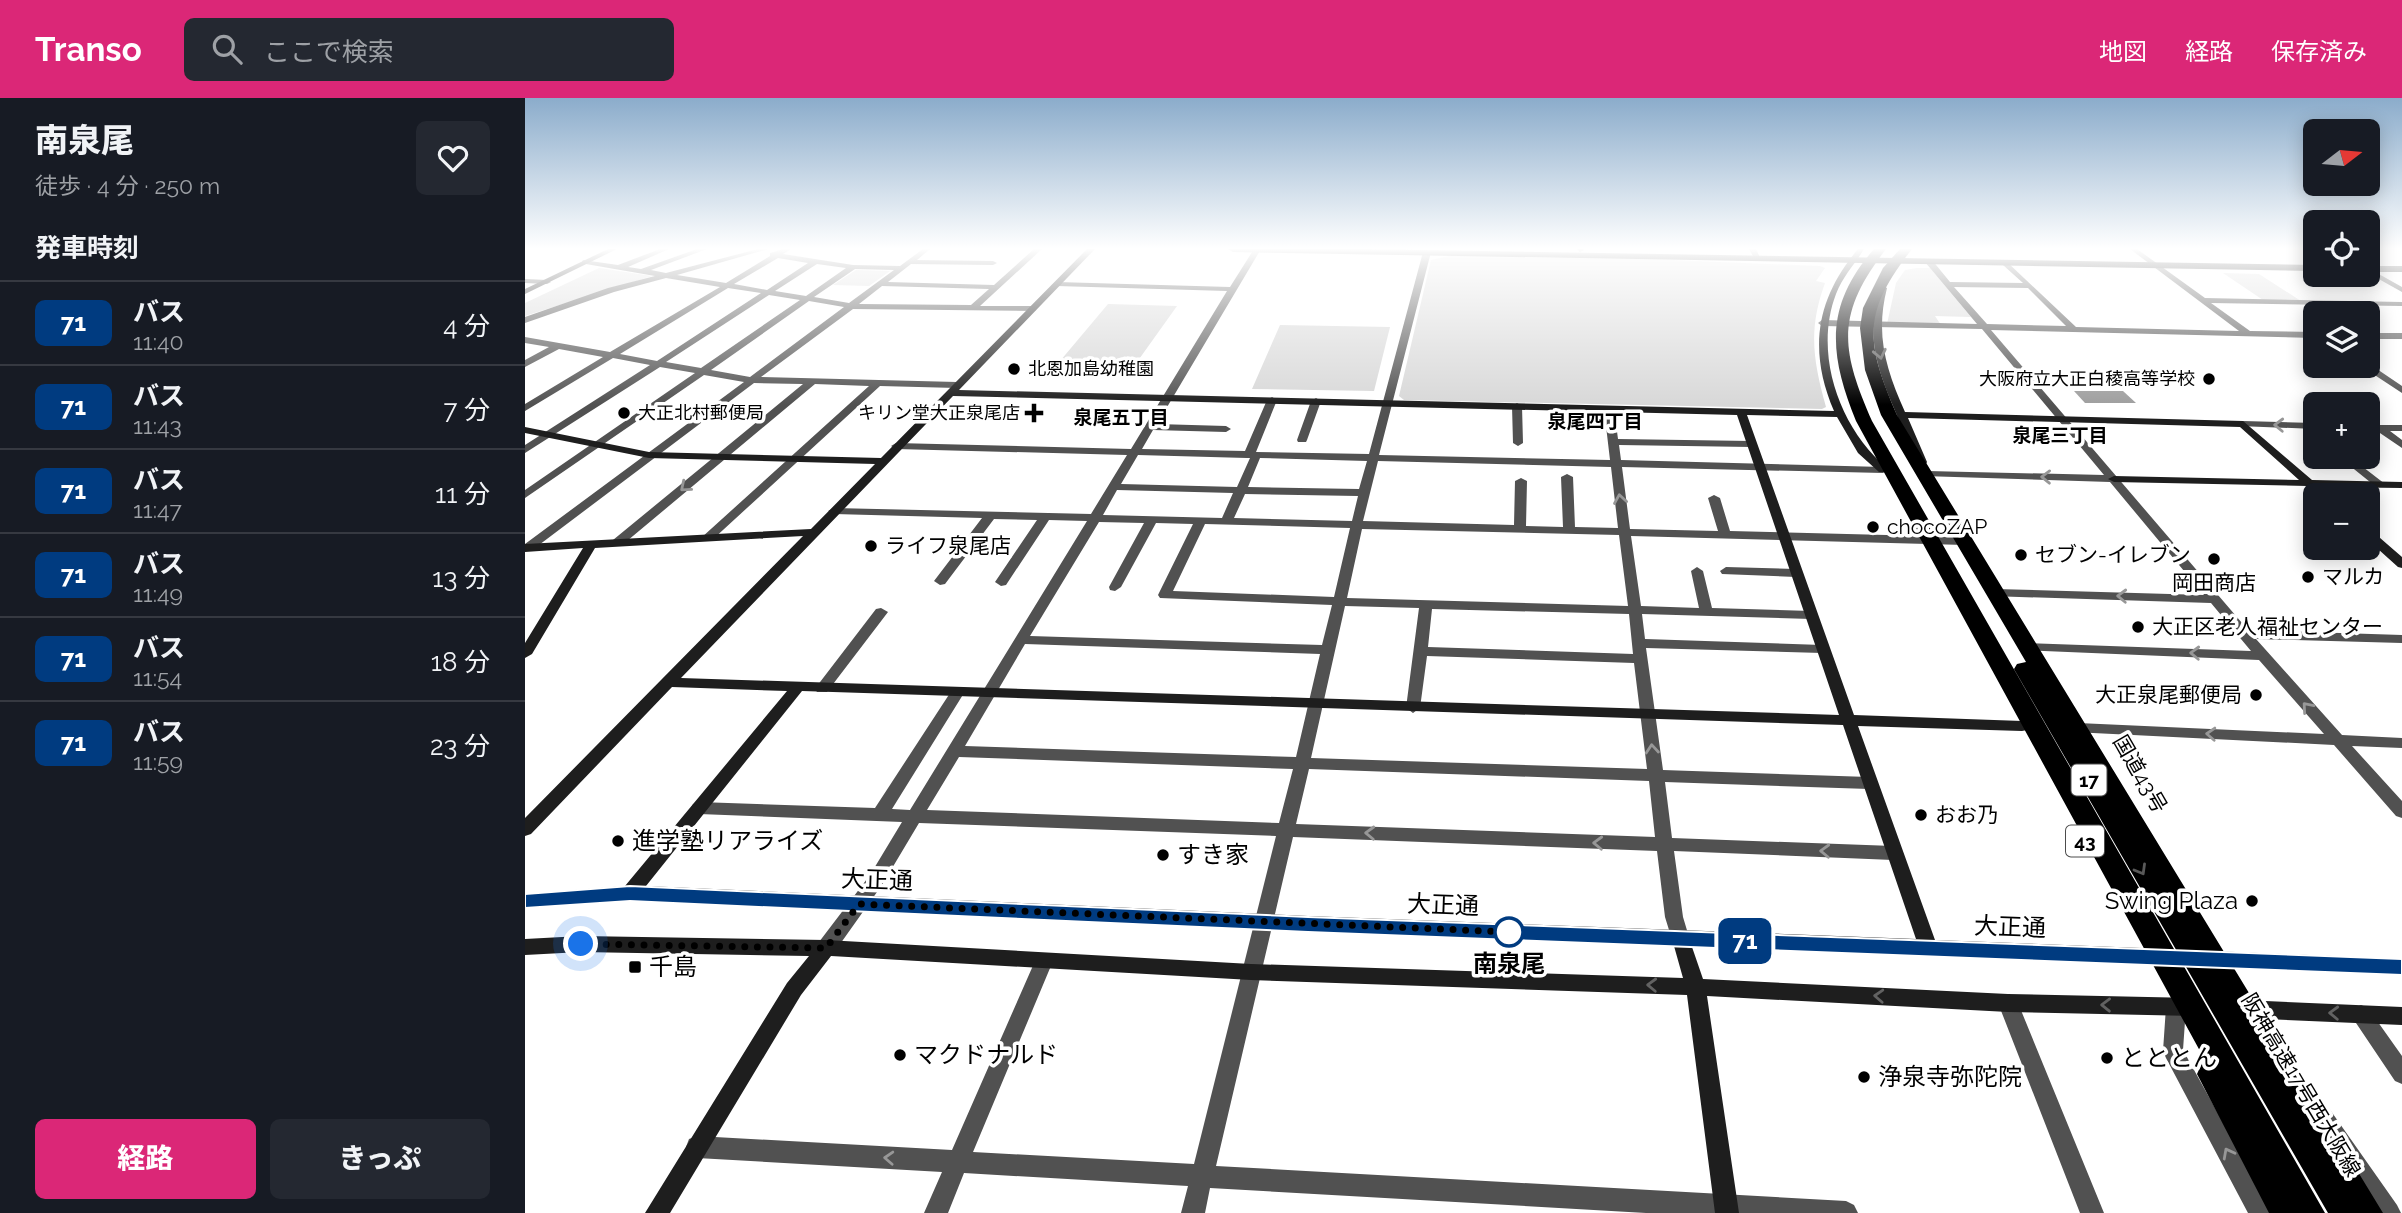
<!DOCTYPE html>
<html lang="ja">
<head>
<meta charset="utf-8">
<style>
  body { margin:0; font-family:Raleway,"Noto Sans JP",sans-serif; background:#242831; color:#f1f3f6; height:100vh; display:flex; flex-direction:column; font-size:26px; white-space:nowrap }
  * { box-sizing:border-box; margin:0 }
  p { font-size:23px; color:#9ea1a6 }
  .icon { flex:none; width:38px; height:38px; fill:none; stroke:currentColor; stroke-width:2; stroke-linecap:round; stroke-linejoin:round }
  .map { position:relative; flex:1; overflow:hidden }
  .drawer { display:flex; flex-direction:column; background:#171b24; width:525px }
  .drawer>* { flex:none }
  .badge { padding:0 14px; border-radius:10px; font-size:24px; line-height:46px }
  .needle { width:46px; rotate:74deg }
  .controls { position:absolute; left:1778px; top:21px; display:grid; gap:14px }
  .controls a { display:grid; place-items:center; width:77px; height:77px; border-radius:10px; background:#171b24; box-shadow:0 4px 18px #0003; font-size:35px }
  .you { position:absolute; width:35px; height:35px; margin:-18px; border:5px solid #fff; border-radius:50%; background:#1a73e8; box-shadow:0 0 0 10px #1a73e833 }
  .map>.badge { position:absolute; translate:-50% -50%; box-shadow:0 0 0 4px #fff }
  h2 { padding:0 35px; font-size:26px; line-height:63px }
  .round { display:grid; place-items:center; flex:none; width:74px; height:74px; border-radius:10px; background:#242831 }
  .summary { display:flex; align-items:center; justify-content:space-between; height:119px; padding:0 35px }
  h1 { font-size:33px; font-weight:800; line-height:52px }
  .button { display:flex; gap:14px; margin-top:auto; padding:14px 35px }
  .button a { flex:1; height:80px; border-radius:10px; background:#db2777; color:#fff; font-size:28px; font-weight:800; line-height:80px; text-align:center }
  .button a+a { background:#242831; color:#f1f3f6 }
  ul { padding:0; list-style:none }
  li { display:flex; align-items:center; gap:21px; height:84px; padding:0 35px; border-top:2px solid #363941 }
  li div { flex:1 }
  li b { display:block; font-size:26px }
  li em { font-style:normal }
  li .badge { min-width:77px; font-weight:700; text-align:center }
  header { display:flex; align-items:center; gap:42px; box-sizing:border-box; height:98px; padding:0 35px; background:#db2777; color:#fff }
  header strong { font-size:33px }
  nav { display:flex; gap:38px; margin-inline-start:auto; font-size:24px }
  .search { width:490px; height:63px; background:#242831; display:flex; align-items:center; gap:18px; box-sizing:border-box; padding:0 24px; border-radius:10px; color:#9ea1a6; font-size:26px }
  main { display:flex; flex:1; min-height:0 }
  .map>svg:first-child { display:block }
</style>
</head>
<body>
<header>
<strong>Transo</strong>
<div class="search"><svg class="icon" aria-label="search" viewBox="0 0 24 24"><circle cx="10" cy="10" r="6"/><path d="M15 15l6 6"/></svg>ここで検索</div>
<nav><a>地図</a><a>経路</a><a>保存済み</a></nav>
</header>
<main>
<section class="drawer">
<div class="summary"><div><h1>南泉尾</h1><p>徒歩 · 4 分 · 250 m</p></div><a class="round"><svg class="icon" aria-label="heart" viewBox="0 0 24 24"><path d="M12 20l-8-8c-3-5 5-10 8-4 3-6 11-1 8 4z"/></svg></a></div>
<h2>発車時刻</h2>
<ul>
<li><span class="badge" style="background:#003b80;color:#fff">71</span><div><b>バス</b><p>11:40</p></div><em>4 分</em></li>
<li><span class="badge" style="background:#003b80;color:#fff">71</span><div><b>バス</b><p>11:43</p></div><em>7 分</em></li>
<li><span class="badge" style="background:#003b80;color:#fff">71</span><div><b>バス</b><p>11:47</p></div><em>11 分</em></li>
<li><span class="badge" style="background:#003b80;color:#fff">71</span><div><b>バス</b><p>11:49</p></div><em>13 分</em></li>
<li><span class="badge" style="background:#003b80;color:#fff">71</span><div><b>バス</b><p>11:54</p></div><em>18 分</em></li>
<li><span class="badge" style="background:#003b80;color:#fff">71</span><div><b>バス</b><p>11:59</p></div><em>23 分</em></li>
</ul>
<div class="button"><a>経路</a><a>きっぷ</a></div>
</section>
<div class="map">
<svg width="1877" height="1115" viewBox="0 0 1877 1115">
  <rect width="100%" height="100%" fill="#fff"/>
  <path fill="#d8d8d8" d="M 924,158 L 1122,161 L 1295,168 L 1300,170 L 1291,183 L 1300,185 C 1283,231 1288,262 1301,309 L 1297,311 L 879,302 L 874,298 L 906,162 Z
    M 74,170 L 127,178 L 0,218 L 0,205 Z
    M 1392,170 L 1405,170 L 1446,219 L 1410,218 L 1416,227 L 1362,226 L 1371,185 L 1380,172 Z
    M 331,172 L 365,173 L 344,188 L 308,187 Z
    M 1698,175 L 1734,176 L 1776,203 L 1738,202 Z
    M 583,206 L 652,208 L 607,271 L 530,269 Z
    M 755,227 L 865,229 L 849,293 L 727,291 Z"/>
  <path fill="#9f9f9f" d="M 1549,293 L 1598,293 L 1611,305 L 1560,305 Z"/>
  <g fill="none" stroke-linecap="round" stroke-linejoin="round">
    <path fill="#515151" fill-rule="evenodd" d="M 135,151 L 144,151 L 103,169 L 116,171 L 172,151 L 182,151 L 126,172 L 141,175 L 233,151 L 243,151 L 152,177 L 201,185 L 245,158 L 245,155 L 258,151 L 266,151 L 258,156 L 328,167 L 375,168 L 398,151 L 405,151 L 392,162 L 468,163 L 472,165 L 468,167 L 386,166 L 363,184 L 469,187 L 509,151 L 517,151 L 455,208 L 507,208 L 511,211 L 510,213 L 328,211 L 236,279 L 432,284 L 437,287 L 432,290 L 355,288 L 186,443 L 178,443 L 176,440 L 344,288 L 290,286 L 96,448 L 88,448 L 86,445 L 88,442 L 278,286 L 229,285 L 6,453 L 0,453 L 0,446 L 219,284 L 179,277 L 0,400 L 0,392 L 170,275 L 135,269 L 0,355 L 0,347 L 125,267 L 88,260 L 0,313 L 0,306 L 78,259 L 34,251 L 0,269 L 0,262 L 24,249 L 0,245 L 0,239 L 85,254 L 195,189 L 141,180 L 89,194 L 0,225 L 0,219 L 83,190 L 130,178 L 61,166 L 57,164 L 58,162 L 93,167 ZM 253,160 L 283,165 L 242,192 L 209,186 ZM 292,166 L 321,170 L 281,198 L 250,193 ZM 330,171 L 369,172 L 324,205 L 289,199 ZM 357,188 L 464,191 L 446,207 L 334,206 ZM 203,190 L 236,195 L 132,263 L 95,256 ZM 244,197 L 275,202 L 176,270 L 141,264 ZM 284,203 L 319,209 L 225,279 L 186,272 Z
      M 729,151 L 736,151 L 632,326 L 701,328 L 706,331 L 701,334 L 628,332 L 617,351 L 720,353 L 742,302 L 747,299 L 752,302 L 731,354 L 844,356 L 898,154 L 902,152 L 906,154 L 854,357 L 1085,362 L 1079,311 L 1084,308 L 1089,311 L 1093,341 L 1226,343 L 1231,346 L 1226,349 L 1094,347 L 1096,362 L 1358,369 L 1363,372 L 1358,375 L 1097,369 L 1105,431 L 1193,433 L 1183,400 L 1189,397 L 1195,400 L 1205,433 L 1440,439 L 1446,443 L 1440,447 L 1106,438 L 1116,508 L 1174,510 L 1166,473 L 1172,469 L 1178,473 L 1187,510 L 1286,513 L 1293,517 L 1286,521 L 1117,516 L 1120,541 L 1297,547 L 1304,551 L 1297,555 L 1121,550 L 1138,672 L 1344,679 L 1350,681 L 1352,685 L 1350,689 L 1344,691 L 1140,684 L 1147,740 L 1368,748 L 1374,750 L 1377,755 L 1374,760 L 1368,762 L 1149,753 L 1158,819 L 1164,839 L 1162,845 L 1155,847 L 1148,845 L 1140,819 L 1132,753 L 768,739 L 691,1068 L 1321,1103 L 1329,1107 L 1333,1115 L 1121,1115 L 685,1090 L 680,1115 L 656,1115 L 663,1088 L 439,1075 L 423,1115 L 399,1115 L 417,1074 L 172,1060 L 164,1057 L 161,1049 L 164,1041 L 172,1038 L 427,1052 L 510,863 L 512,857 L 519,855 L 526,857 L 528,863 L 448,1054 L 669,1066 L 751,738 L 394,725 L 357,787 L 308,856 L 301,858 L 294,856 L 292,850 L 294,844 L 345,777 L 377,724 L 174,716 L 168,714 L 166,710 L 168,706 L 174,704 L 350,710 L 427,592 L 437,592 L 439,595 L 367,711 L 385,712 L 562,423 L 524,422 L 481,487 L 476,488 L 470,484 L 512,422 L 469,421 L 420,486 L 415,487 L 409,483 L 457,420 L 309,416 L 303,413 L 309,410 L 566,416 L 602,357 L 371,351 L 366,348 L 371,345 L 606,351 L 702,193 L 532,188 L 528,186 L 532,184 L 705,189 ZM 613,357 L 722,360 L 725,360 L 712,389 L 596,386 ZM 735,360 L 842,363 L 834,391 L 723,389 ZM 853,363 L 1086,369 L 1093,430 L 1050,429 L 1048,379 L 1042,376 L 1036,379 L 1038,429 L 1001,428 L 1002,383 L 996,380 L 990,383 L 989,427 L 838,423 ZM 592,392 L 708,395 L 697,420 L 578,417 ZM 720,396 L 833,398 L 827,423 L 709,420 ZM 574,424 L 619,425 L 584,489 L 585,492 L 590,493 L 596,489 L 631,425 L 668,426 L 633,497 L 635,500 L 807,507 L 797,547 L 505,538 ZM 680,426 L 825,430 L 809,499 L 648,493 ZM 837,431 L 1094,437 L 1103,508 L 822,500 ZM 820,508 L 894,510 L 881,610 L 888,615 L 895,610 L 902,558 L 1109,565 L 1122,671 L 786,660 ZM 907,511 L 1104,516 L 1108,556 L 903,549 ZM 500,546 L 795,556 L 771,659 L 440,648 ZM 434,659 L 768,671 L 754,725 L 402,712 ZM 784,671 L 1124,683 L 1130,739 L 771,726 Z
      M 1224,151 L 1231,151 L 1236,162 L 1230,162 Z
      M 1605,151 L 1612,151 L 1680,200 L 1877,204 L 1877,208 L 1686,205 L 1725,233 L 1790,234 L 1790,240 L 1466,232 L 1723,532 L 1877,537 L 1877,545 L 1731,541 L 1817,637 L 1877,640 L 1877,650 L 1827,648 L 1877,703 L 1877,720 L 1871,718 L 1809,647 L 1548,634 L 1545,630 L 1548,626 L 1553,625 L 1799,636 L 1734,562 L 1498,552 L 1496,549 L 1503,545 L 1726,553 L 1686,505 L 1465,498 L 1464,495 L 1465,492 L 1470,491 L 1679,497 L 1585,384 L 1398,378 L 1396,376 L 1402,373 L 1579,377 L 1457,231 L 1297,228 L 1293,225 L 1297,222 L 1452,226 L 1400,164 L 1407,162 L 1425,184 L 1498,185 L 1478,167 L 1478,163 L 1481,163 L 1551,229 L 1714,233 ZM 1429,189 L 1503,190 L 1541,228 L 1462,226 Z
      M 1843,170 L 1877,189 L 1877,194 L 1843,175 Z
      M 0,181 L 22,182 L 26,184 L 22,186 L 0,185 Z
      M 1843,235 L 1877,235 L 1877,241 L 1843,241 Z
      M 1843,265 L 1877,288 L 1877,295 L 1839,270 L 1838,268 L 1843,268 Z
      M 791,300 L 796,303 L 782,342 L 781,344 L 773,344 L 772,342 L 786,303 Z
      M 992,305 L 997,308 L 998,345 L 993,348 L 988,345 L 987,308 Z
      M 1718,323 L 1790,325 L 1790,331 L 1714,328 L 1714,324 Z
      M 1843,327 L 1877,327 L 1877,333 L 1865,333 L 1877,342 L 1877,350 L 1852,333 L 1843,333 Z
      M 1814,359 L 1825,359 L 1860,386 L 1854,389 L 1850,388 Z
      M 1201,469 L 1271,471 L 1277,475 L 1271,479 L 1197,476 L 1195,473 Z
      M 356,510 L 363,514 L 302,594 L 292,594 L 290,591 L 292,588 L 351,511 Z
      M 1483,896 L 1490,899 L 1493,905 L 1579,1115 L 1555,1115 L 1473,905 L 1476,899 Z
      M 1651,900 L 1658,903 L 1661,909 L 1658,952 L 1748,1115 L 1723,1115 L 1641,960 L 1638,953 L 1641,909 L 1644,903 Z
      M 1836,907 L 1843,910 L 1877,958 L 1877,986 L 1870,983 L 1829,922 L 1826,916 L 1829,910 Z
      M 1793,1002 L 1801,1006 L 1872,1107 L 1876,1115 L 1850,1115 L 1785,1020 L 1782,1013 L 1785,1006 Z"/>
    <path fill="#1e1e1e" fill-rule="evenodd" d="M 83,151 L 92,151 L 0,196 L 0,191 Z
      M 562,151 L 570,151 L 434,292 L 1309,313 C 1283,252 1291,201 1333,151 L 1339,151 C 1330,166 1318,178 1311,196 C 1288,256 1315,331 1362,370 L 1362,374 L 1354,374 L 1333,355 L 1312,319 L 1222,317 L 1329,617 L 1497,623 L 1502,624 L 1505,628 L 1502,632 L 1497,633 L 1333,628 L 1410,842 L 1642,851 L 1649,853 L 1651,859 L 1649,865 L 1642,867 L 1167,849 L 1178,881 L 1483,896 L 1669,900 L 1676,903 L 1679,909 L 1676,915 L 1669,918 L 1483,914 L 1182,898 L 1214,1115 L 1190,1115 L 1162,897 L 726,882 L 306,858 L 276,897 L 145,1115 L 120,1115 L 262,885 L 284,858 L 56,854 L 0,857 L 0,841 L 56,838 L 301,842 L 726,866 L 1158,880 L 1149,848 L 783,834 L 105,802 L 0,810 L 0,796 L 100,788 L 262,593 L 147,589 L 6,736 L 0,738 L 0,720 L 278,438 L 70,450 L 7,556 L 0,560 L 0,545 L 58,450 L 0,454 L 0,446 L 286,431 L 350,366 L 124,360 L 0,335 L 0,329 L 124,354 L 356,360 ZM 428,298 L 1212,317 L 1314,617 L 156,580 ZM 277,593 L 1318,627 L 1391,841 L 783,818 L 121,788 Z
      M 1052,151 L 1058,151 L 1059,152 L 1055,154 Z
      M 1358,188 L 1362,190 C 1350,237 1361,271 1380,314 L 1718,323 L 1787,382 L 1877,384 L 1877,390 L 1795,389 L 1804,397 L 1792,397 L 1782,388 L 1589,384 L 1583,381 L 1589,378 L 1774,382 L 1715,329 L 1383,320 L 1402,364 L 1401,366 L 1393,366 C 1386,354 1382,339 1376,326 C 1355,279 1339,242 1354,190 Z
      M 1843,432 L 1847,433 L 1877,459 L 1877,470 L 1873,469 L 1843,442 Z
      M 1687,853 L 1877,861 L 1877,877 L 1687,869 L 1680,867 L 1678,861 L 1680,855 Z
      M 1718,902 L 1877,909 L 1877,927 L 1718,920 L 1711,917 L 1708,911 L 1711,905 Z"/>
    <path fill="#000" fill-rule="evenodd" d="M 703,151 L 839,151 L 1790,167 L 1790,173 L 708,154 Z
      M 1843,168 L 1877,168 L 1877,174 L 1843,174 Z"/>
    <path fill="#000" fill-rule="evenodd" d="M 1349,151 L 1361,151 C 1311,216 1315,250 1347,323 L 1800,1115 L 1744,1115 L 1672,976 L 1677,965 L 1681,964 L 1331,323 C 1304,256 1299,208 1349,151 Z
      M 1375,151 L 1387,151 C 1337,215 1340,243 1372,317 L 1858,1115 L 1803,1115 L 1489,571 L 1492,566 L 1501,564 L 1356,317 L 1340,272 L 1335,230 L 1338,210 L 1358,170 Z"/>
  </g>
  <defs><path id="oneway-chevron" d="M-2-3.5L2.5 0L-2 3.5" fill="none" stroke-width="1.6" stroke-linecap="round" stroke-linejoin="round" transform="scale(1.75)"/></defs>
  <g stroke="#626262">
    <use href="#oneway-chevron" transform="translate(1355 256) rotate(78)"/>
    <use href="#oneway-chevron" transform="translate(1127 887) rotate(-178)"/>
    <use href="#oneway-chevron" transform="translate(1354 898) rotate(-177)"/>
    <use href="#oneway-chevron" transform="translate(1581 907) rotate(-179)"/>
    <use href="#oneway-chevron" transform="translate(1809 915) rotate(-178)"/>
  </g>
  <g stroke="#979797">
    <use href="#oneway-chevron" transform="translate(1754 327) rotate(-178)"/>
    <use href="#oneway-chevron" transform="translate(1521 379) rotate(-179)"/>
    <use href="#oneway-chevron" transform="translate(160 389) rotate(140)"/>
    <use href="#oneway-chevron" transform="translate(1095 401) rotate(-99)"/>
    <use href="#oneway-chevron" transform="translate(1597 498) rotate(-178)"/>
    <use href="#oneway-chevron" transform="translate(1670 555) rotate(-178)"/>
    <use href="#oneway-chevron" transform="translate(1782 609) rotate(-131)"/>
    <use href="#oneway-chevron" transform="translate(1686 636) rotate(-177)"/>
    <use href="#oneway-chevron" transform="translate(1127 651) rotate(-95)"/>
    <use href="#oneway-chevron" transform="translate(845 735) rotate(-178)"/>
    <use href="#oneway-chevron" transform="translate(1073 745) rotate(-178)"/>
    <use href="#oneway-chevron" transform="translate(1300 753) rotate(-178)"/>
    <use href="#oneway-chevron" transform="translate(1703 1055) rotate(-118)"/>
    <use href="#oneway-chevron" transform="translate(364 1060) rotate(-177)"/>
  </g>
  <use stroke="#595959" href="#oneway-chevron" transform="translate(1616 772) rotate(60)"/>
  <linearGradient id="sky" x2="0" y2="1"><stop stop-color="#8baccb"/><stop offset="0.49" stop-color="#fff"/><stop offset="1" stop-color="#fff" stop-opacity="0"/></linearGradient>
  <rect width="1877" height="307" fill="url(#sky)"/>
  <path fill="#003b80" stroke="#fff" stroke-width="2" d="M 105,788 L 783,819 L 1877,861 L 1877,877 L 783,834 L 105,803 L 0,810 L 0,796 Z"/>
  <g fill="none" stroke-linecap="round" stroke-linejoin="round">
    <path stroke="#000" stroke-width="7" stroke-dasharray="0 12.6" d="M 56,846 L 301,850 L 334,806 L 984,834"/>
  </g>
  <g fill="#000" stroke="#fff" stroke-width="2.5">
    <circle cx="489" cy="271" r="7"/>
    <circle cx="1684" cy="281" r="7"/>
    <circle cx="99" cy="315" r="7"/>
    <path d="M505.5 304.5h7v7h7v7h-7v7h-7v-7h-7v-7h7z"/>
    <circle cx="1348" cy="429" r="7"/>
    <circle cx="346" cy="448" r="7"/>
    <circle cx="1496" cy="457" r="7"/>
    <circle cx="1689" cy="461" r="7"/>
    <circle cx="1783" cy="479" r="7"/>
    <circle cx="1613" cy="529" r="7"/>
    <circle cx="1731" cy="597" r="7"/>
    <circle cx="1396" cy="717" r="7"/>
    <circle cx="93" cy="743" r="7"/>
    <circle cx="638" cy="757" r="7"/>
    <circle cx="1727" cy="803" r="7"/>
    <rect x="103" y="862" width="14" height="14" rx="3.5"/>
    <circle cx="375" cy="957" r="7"/>
    <circle cx="1582" cy="960" r="7"/>
    <circle cx="1339" cy="979" r="7"/>
  </g>
  <circle fill="#fff" stroke="#003b80" stroke-width="3.5" cx="984" cy="834" r="14"/>
  <g text-anchor="middle" stroke-width="7" stroke-linejoin="round" paint-order="stroke">
    <g font-size="18" fill="#000" stroke="#fff" text-anchor="start">
      <text x="503" y="277">北恩加島幼稚園</text>
      <text x="1670" y="287" text-anchor="end">大阪府立大正白稜高等学校</text>
      <text x="113" y="321">大正北村郵便局</text>
      <text x="495" y="321" text-anchor="end">キリン堂大正泉尾店</text>
    </g>
    <g font-size="19" font-weight="bold" fill="#000" stroke="#fff">
      <text x="596" y="326">泉尾五丁目</text>
      <text x="1070" y="330">泉尾四丁目</text>
      <text x="1535" y="344">泉尾三丁目</text>
    </g>
    <g fill="#fff" stroke="#4c4c4c" stroke-width="2">
      <rect x="1546.5" y="666.5" width="35" height="31" rx="5"/>
      <rect x="1541" y="727.5" width="38" height="31" rx="5"/>
    </g>
    <g font-size="19" font-weight="bold" fill="#000">
      <text x="1564" y="689">17</text>
      <text x="1560" y="750">43</text>
    </g>
    <g font-size="21" fill="#000" stroke="#fff" text-anchor="start">
      <text x="1362" y="436">chocoZAP</text>
      <text x="360" y="455">ライフ泉尾店</text>
      <text x="1510" y="464">セブン-イレブン</text>
      <text x="1797" y="486">マルカ</text>
      <text x="1689" y="492" text-anchor="middle">岡田商店</text>
      <text x="1627" y="536">大正区老人福祉センター</text>
      <text x="1717" y="604" text-anchor="end">大正泉尾郵便局</text>
      <text x="1410" y="724">おお乃</text>
    </g>
    <g font-size="21" fill="#000" stroke="#fff">
      <text transform="translate(1615 676) rotate(60)" y="7">国道43号</text>
      <text transform="translate(1776 987) rotate(59)" y="7">阪神高速17号西大阪線</text>
    </g>
    <g font-size="24" fill="#000" stroke="#fff" text-anchor="start">
      <text x="107" y="751">進学塾リアライズ</text>
      <text x="652" y="765">すき家</text>
      <text x="1713" y="811" text-anchor="end">Swing Plaza</text>
      <text x="124" y="877">千島</text>
      <text x="389" y="965">マクドナルド</text>
      <text x="1596" y="968">とととん</text>
      <text x="1353" y="987">浄泉寺弥陀院</text>
    </g>
    <g font-size="24" fill="#000" stroke="#fff">
      <text transform="translate(352 782) rotate(2)" y="8">大正通</text>
      <text transform="translate(918 807) rotate(2)" y="8">大正通</text>
      <text transform="translate(1485 829) rotate(2)" y="8">大正通</text>
    </g>
    <g font-size="24" font-weight="bold" fill="#000" stroke="#fff">
      <text x="984" y="874">南泉尾</text>
    </g>
  </g>
</svg>
<div class="controls">
<a><svg class="needle" viewBox="-14 -14 28 28"><path d="M0-13l5 13h-10z" fill="#e53935"/><path d="M0 13l5-13h-10z" fill="#9ea1a6"/></svg></a>
<a><svg class="icon" aria-label="locate" viewBox="0 0 24 24"><circle cx="12" cy="12" r="6"/><path d="M12 2v4M12 18v4M2 12h4M18 12h4"/></svg></a>
<a><svg class="icon" aria-label="layers" viewBox="0 0 24 24"><path d="M12 4l9 5-9 5-9-5zM3 14l9 5 9-5"/></svg></a>
<a>+</a>
<a>−</a>
</div>
<div class="you" style="left:56px;top:846px"></div>
<b class="badge" style="left:1220px;top:843px;background:#003b80;color:#fff">71</b>
</div>
</main>
</body>
</html>
